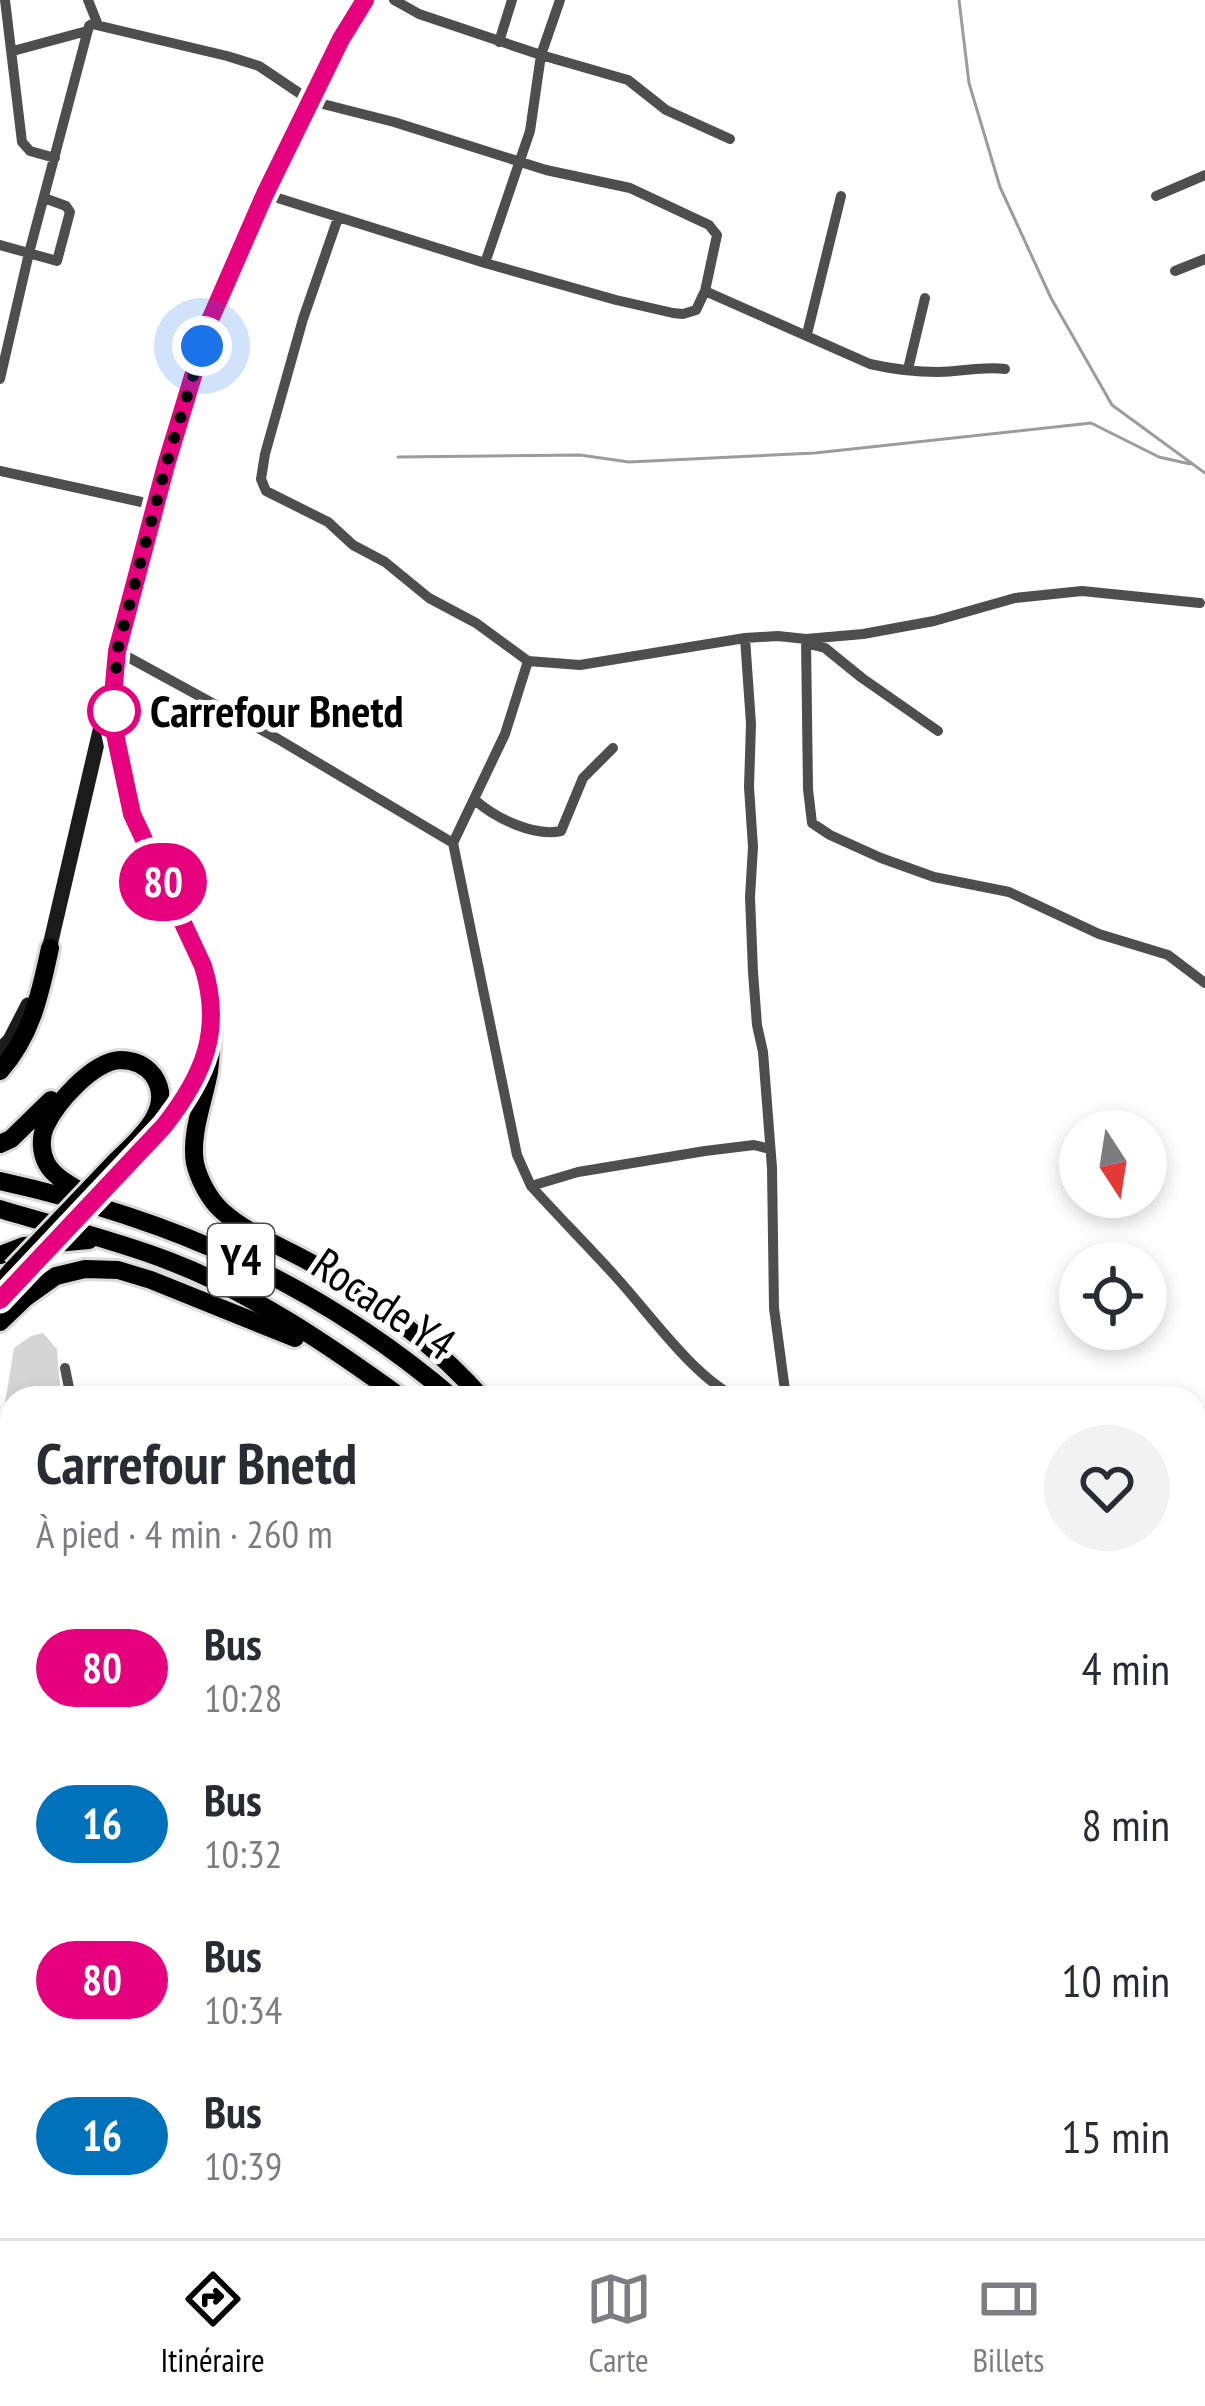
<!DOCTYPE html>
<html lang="fr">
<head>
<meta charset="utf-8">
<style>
  body { margin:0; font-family:"PT Sans Narrow",sans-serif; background:#f2f2f3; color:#2b2b33; height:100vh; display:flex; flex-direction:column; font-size:45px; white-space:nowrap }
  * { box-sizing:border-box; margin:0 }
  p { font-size:39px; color:#7c7c81 }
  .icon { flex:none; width:66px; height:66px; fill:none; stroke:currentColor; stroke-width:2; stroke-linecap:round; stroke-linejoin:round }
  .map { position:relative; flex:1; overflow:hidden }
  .details { position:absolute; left:0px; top:1386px; width:1206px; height:852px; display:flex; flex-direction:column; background:#fff; border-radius:36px 36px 0 0; box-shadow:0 6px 18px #0003 }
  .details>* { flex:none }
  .badge { padding:0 24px; border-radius:39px; font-size:42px; line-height:78px }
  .needle { width:78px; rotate:168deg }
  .controls { position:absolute; left:1059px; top:1110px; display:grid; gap:24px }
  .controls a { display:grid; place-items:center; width:108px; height:108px; border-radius:50%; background:#fff; box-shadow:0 6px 18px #0003; font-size:60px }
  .you { position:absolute; width:60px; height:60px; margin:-30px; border:9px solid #fff; border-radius:50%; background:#1a73e8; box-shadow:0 0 0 18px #1a73e833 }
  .map>.badge { position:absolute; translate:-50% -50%; box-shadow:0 0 0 6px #fff }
  .round { display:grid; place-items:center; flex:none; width:126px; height:126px; border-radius:63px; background:#f2f2f3 }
  .overview { display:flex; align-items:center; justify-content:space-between; height:204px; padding:0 36px }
  h1 { font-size:57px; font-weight:600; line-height:90px }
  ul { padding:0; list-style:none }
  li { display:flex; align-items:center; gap:36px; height:156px; padding:0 36px }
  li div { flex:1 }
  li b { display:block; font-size:45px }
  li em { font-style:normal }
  li .badge { min-width:132px; font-weight:700; text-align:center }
  .tab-bar { display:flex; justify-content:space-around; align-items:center; height:168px; border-top:3px solid #e1e1e2; background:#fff; font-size:33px; color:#7c7c81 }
  .tab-bar a { display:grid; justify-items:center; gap:6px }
  .tab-bar .active { color:#000 }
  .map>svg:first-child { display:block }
</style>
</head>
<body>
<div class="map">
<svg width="1205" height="2238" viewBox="0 0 1205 2238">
  <rect width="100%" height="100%" fill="#fff"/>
  <path fill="#d5d5d5" d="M 43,1333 L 57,1349 L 61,1398 L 12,1398 L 12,1479 L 0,1473 L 0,1434 L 14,1348 L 31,1336 Z"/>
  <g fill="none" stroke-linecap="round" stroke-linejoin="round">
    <path stroke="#9c9c9c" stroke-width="3" d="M 959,0 L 969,83 L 1000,187 L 1051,298 L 1112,405 L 1205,473
      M 398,457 L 580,455 L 629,462 L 815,453 L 1091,423 L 1159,457 L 1190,464
      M 1194,1970 L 1205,1954
      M 1098,2238 L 1105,2226"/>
    <defs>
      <path id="trunk" d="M 212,1026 C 211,1041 211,1057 209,1072 C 204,1100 190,1134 195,1163 C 199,1180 209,1199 222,1211 C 251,1237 292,1250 325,1271 C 382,1306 438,1348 482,1398
        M 0,1071 C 32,1035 40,994 50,948
        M 0,1144 L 11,1139 L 51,1100
        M 0,1181 C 172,1219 318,1283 453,1398
        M 91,1198 C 77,1188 55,1179 47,1164 C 41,1153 40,1138 45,1127 C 56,1103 92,1062 120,1060 C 133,1060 145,1065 153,1075 C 177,1109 136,1141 115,1162
        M 0,1209 C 56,1226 115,1240 169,1261 C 253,1293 330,1346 402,1398
        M 0,1255 L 24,1246 L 89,1240
        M 0,1284 L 13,1269
        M 0,1322 L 25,1298 L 56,1276 L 85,1269 L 118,1270 L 151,1280 L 295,1338
        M 1194,1649 L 1205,1645
        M 1194,1679 L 1205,1676"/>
    </defs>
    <use href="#trunk" stroke="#dbdbdb" stroke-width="24"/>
    <path stroke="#4e4e4e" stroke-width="10" d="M 5,0 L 22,142 L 30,151 L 55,158
      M 88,0 L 98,25
      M 394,0 L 419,14 L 541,55 L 530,131 L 485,263
      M 560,0 L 541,55 L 628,80 L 666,110 L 730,139
      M 499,42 L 512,0
      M 13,51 L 87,31
      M 1156,196 L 1205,175
      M 338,218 L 303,319 L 265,454 L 261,479 L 266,491 L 328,522 L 353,545 L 385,562 L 429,598 L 476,623 L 528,661 L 580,665 L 745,638 L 778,636 L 806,639 L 808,789 L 812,823 L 830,835 L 881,858 L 934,877 L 1009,892 L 1099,934 L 1168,955 L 1205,983
      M 0,245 L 57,261 L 70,212 L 66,206 L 44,198
      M 1175,271 L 1205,259
      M 705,291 L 870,364 C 892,369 916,372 938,372 C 961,372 982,366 1005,369
      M 807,334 L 841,196
      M 908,369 L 925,298
      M 0,379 L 29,253 L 89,26 L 92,24 L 227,56 L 259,66 L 311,101 L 394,122 L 546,170 L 630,188 L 709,225 L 717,235 L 705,291 L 696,310 L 683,314 L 673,313 L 616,300 L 485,263 L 265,194
      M 0,471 L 155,505
      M 745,638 L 751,724 L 749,787 L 753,847 L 750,897 L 753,972 L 757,1025 L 763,1052 L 772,1168 L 774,1308 L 786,1398
      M 806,639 L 863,634 L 934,621 L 1015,598 L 1082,591 L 1200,603
      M 806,643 L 825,648 L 862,678 L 938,731
      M 117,651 L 278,739 L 453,843 L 517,1155 L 531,1186 C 559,1217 589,1247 616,1277 C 649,1313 694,1378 738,1398
      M 475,800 C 495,818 534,837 561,831 L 583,778 L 613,748
      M 453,843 L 505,734 L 528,661
      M 531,1186 L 578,1172 L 705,1151 L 754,1145 L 770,1149
      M 65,1368 L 71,1398
      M 0,1699 L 12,1640
      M 0,1743 L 12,1743
      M 0,1878 L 12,1866
      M 0,1888 L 12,1918
      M 0,1981 L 12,1980
      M 212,2226 L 214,2238
      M 368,2226 L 370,2238
      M 436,2226 L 436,2238
      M 499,2226 L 499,2238
      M 271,2238 L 304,2226
      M 615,2238 L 618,2226
      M 719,2238 L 719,2226"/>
    <path stroke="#1b1b1b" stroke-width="15" d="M 114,696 L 115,734 L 132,814 L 203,966 C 231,1055 182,1107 125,1168
      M 48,954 L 135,580 L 166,465 L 210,320 L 265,194 L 341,39 L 365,0
      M 0,1050 L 10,1040 L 28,1005
      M 0,1300 L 21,1276"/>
    <use href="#trunk" stroke="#000" stroke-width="18"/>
    <defs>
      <path id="trunk-bridge" d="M 13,1269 L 115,1162"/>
    </defs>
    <use href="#trunk-bridge" stroke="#dbdbdb" stroke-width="24" stroke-linecap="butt"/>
    <path stroke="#1b1b1b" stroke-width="15" d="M 21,1276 L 125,1168"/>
    <use href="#trunk-bridge" stroke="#000" stroke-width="18"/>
  </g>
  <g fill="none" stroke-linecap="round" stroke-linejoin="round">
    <defs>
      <path id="line" d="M 0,1300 L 164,1126 C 204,1075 223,1030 203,966 L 132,814 L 115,734 L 113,695 L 117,651 L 166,465 L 210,320 L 265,194 L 341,39 L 365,0"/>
    </defs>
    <use href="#line" stroke="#fff" stroke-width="27"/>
    <use href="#line" stroke="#e6007e" stroke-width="18"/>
    <path stroke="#000" stroke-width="12" stroke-dasharray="0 21.6" d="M 114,711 L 117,651 L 166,465 L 202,346"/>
  </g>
  <circle fill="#fff" stroke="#e6007e" stroke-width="6" cx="114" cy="711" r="24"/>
  <g text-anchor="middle" stroke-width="10" stroke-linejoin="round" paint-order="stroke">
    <rect fill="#fff" stroke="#4c4c4c" stroke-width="3" x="208" y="1224" width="66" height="72" rx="9"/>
    <g font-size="42" font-weight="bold" fill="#000">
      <text x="241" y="1275">Y4</text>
    </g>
    <g font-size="45" font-weight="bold" fill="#000" stroke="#fff" text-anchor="start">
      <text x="150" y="727">Carrefour Bnetd</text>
    </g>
    <g font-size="45" fill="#000" stroke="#fff">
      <text transform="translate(384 1304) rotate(34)" y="16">Rocade Y4</text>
    </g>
  </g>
</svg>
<div class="controls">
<a><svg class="needle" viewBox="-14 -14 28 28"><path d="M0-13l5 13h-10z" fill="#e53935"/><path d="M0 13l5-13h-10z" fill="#7c7c81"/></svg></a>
<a><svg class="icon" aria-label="locate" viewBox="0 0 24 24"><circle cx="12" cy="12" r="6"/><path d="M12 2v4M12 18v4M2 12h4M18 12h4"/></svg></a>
</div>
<div class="you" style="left:202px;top:346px"></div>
<b class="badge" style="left:163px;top:882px;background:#e6007e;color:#fff">80</b>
<section class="details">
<div class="overview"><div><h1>Carrefour Bnetd</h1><p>À pied · 4 min · 260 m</p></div><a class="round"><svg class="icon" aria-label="heart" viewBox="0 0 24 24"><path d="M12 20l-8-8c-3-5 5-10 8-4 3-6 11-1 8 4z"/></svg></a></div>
<ul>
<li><span class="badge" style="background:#e6007e;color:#fff">80</span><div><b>Bus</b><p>10:28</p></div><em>4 min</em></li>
<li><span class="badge" style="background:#0072bc;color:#fff">16</span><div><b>Bus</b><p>10:32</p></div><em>8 min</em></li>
<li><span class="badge" style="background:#e6007e;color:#fff">80</span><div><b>Bus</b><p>10:34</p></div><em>10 min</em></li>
<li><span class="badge" style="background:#0072bc;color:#fff">16</span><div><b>Bus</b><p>10:39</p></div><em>15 min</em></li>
</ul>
</section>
</div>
<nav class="tab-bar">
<a class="active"><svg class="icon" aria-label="directions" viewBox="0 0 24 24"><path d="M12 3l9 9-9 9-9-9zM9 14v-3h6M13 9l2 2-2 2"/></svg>Itinéraire</a>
<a><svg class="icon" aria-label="map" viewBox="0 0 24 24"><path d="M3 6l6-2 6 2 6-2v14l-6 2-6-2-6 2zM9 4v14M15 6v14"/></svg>Carte</a>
<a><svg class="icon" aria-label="tickets" viewBox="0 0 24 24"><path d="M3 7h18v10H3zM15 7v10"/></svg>Billets</a>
</nav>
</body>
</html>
